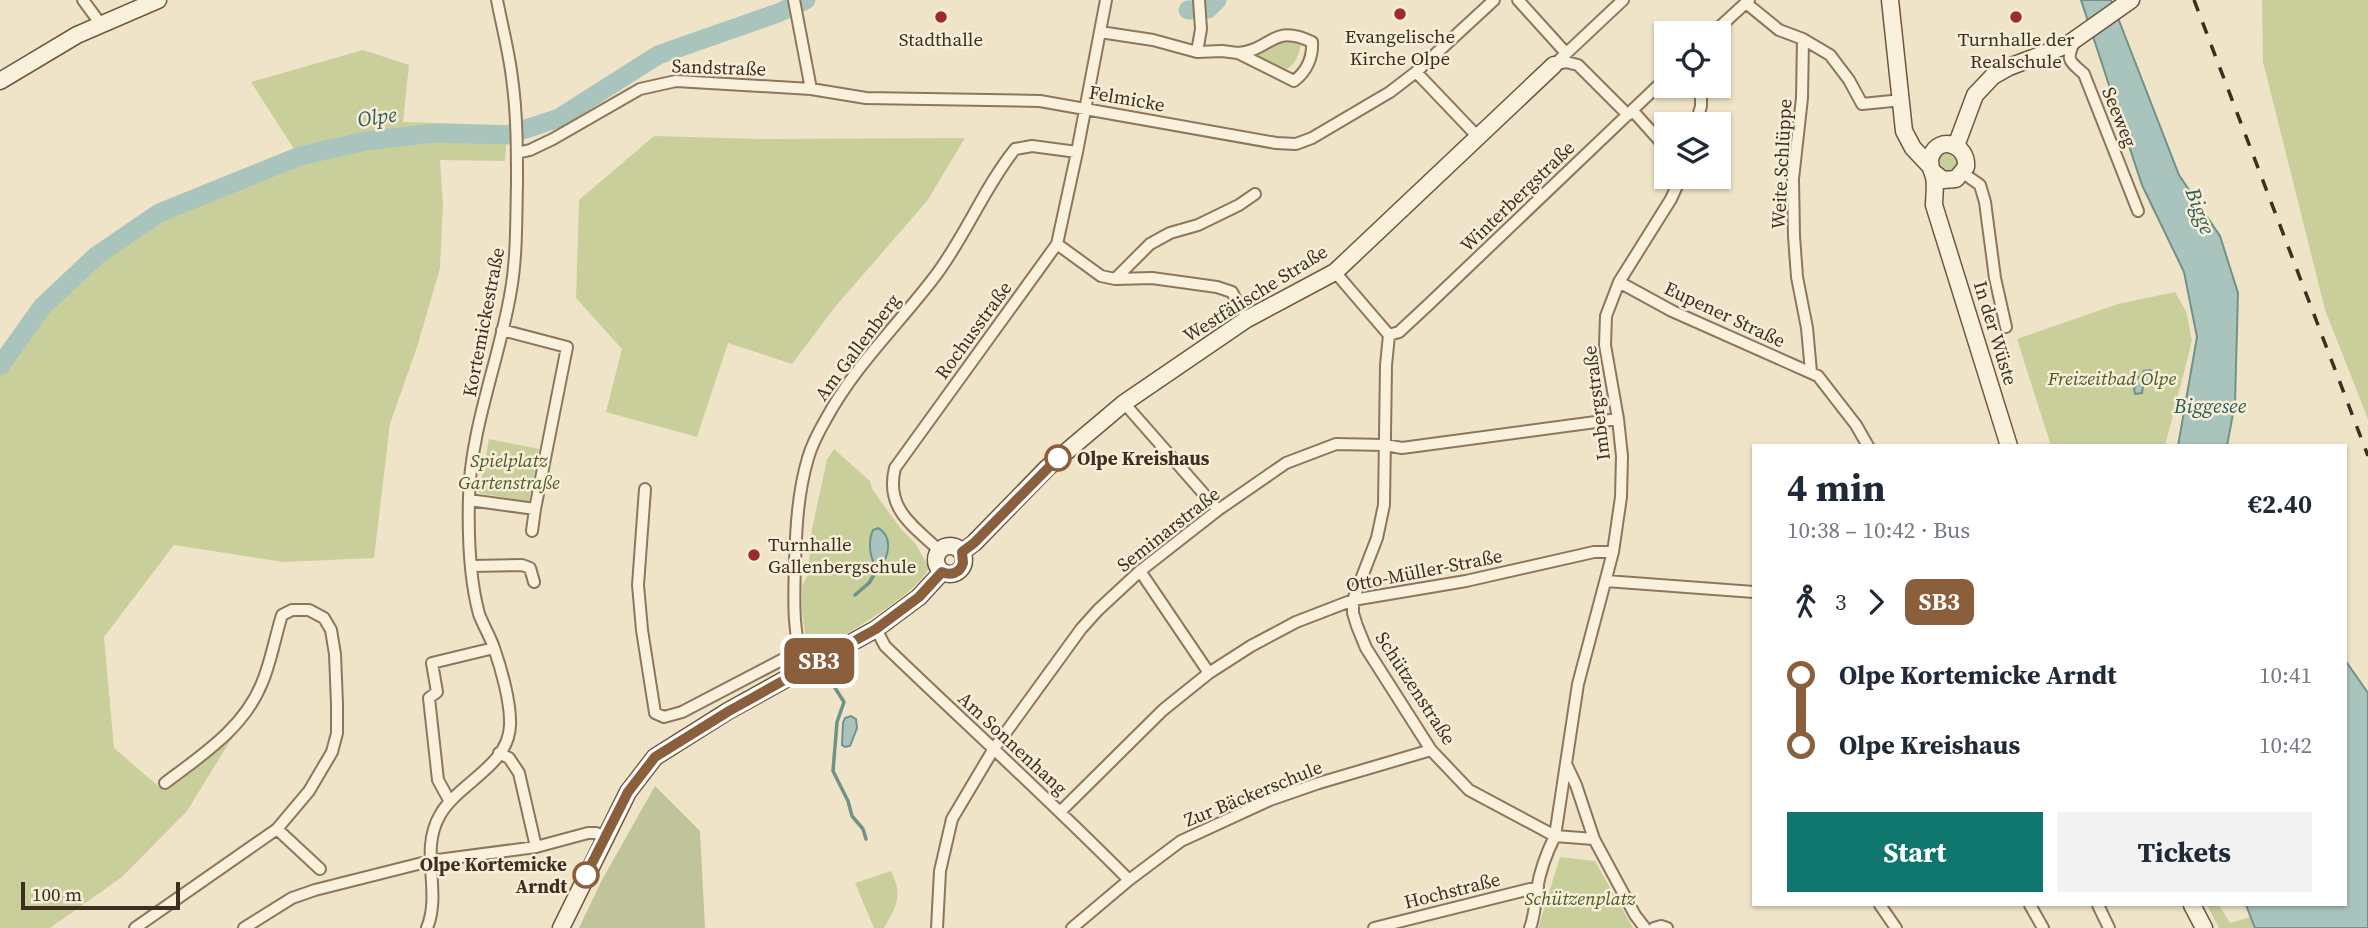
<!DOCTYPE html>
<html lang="en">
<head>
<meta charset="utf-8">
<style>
  body { margin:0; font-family:"Source Serif 4",serif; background:#f2f2f3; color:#1f2937; height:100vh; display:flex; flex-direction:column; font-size:26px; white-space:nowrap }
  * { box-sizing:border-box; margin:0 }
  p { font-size:23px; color:#747a83 }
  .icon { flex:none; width:38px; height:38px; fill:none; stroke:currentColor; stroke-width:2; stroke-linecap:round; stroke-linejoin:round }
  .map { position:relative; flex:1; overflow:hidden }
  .side { position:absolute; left:1752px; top:444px; width:595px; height:462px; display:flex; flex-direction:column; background:#fff; border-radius:0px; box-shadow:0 2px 5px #0004 }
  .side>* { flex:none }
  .badge { padding:0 14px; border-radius:10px; font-size:24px; line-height:46px }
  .buttons { position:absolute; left:1654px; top:21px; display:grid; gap:14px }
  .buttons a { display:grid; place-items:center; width:77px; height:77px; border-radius:0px; background:#fff; box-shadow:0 2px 5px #0004; font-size:35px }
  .scale { position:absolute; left:21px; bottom:18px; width:159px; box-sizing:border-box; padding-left:7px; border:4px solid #3d2e20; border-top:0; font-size:19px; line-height:24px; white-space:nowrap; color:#3d2e20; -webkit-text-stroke:5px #f7eed8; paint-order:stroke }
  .map>.badge { position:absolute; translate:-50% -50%; box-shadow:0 0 0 4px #fff }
  .legs { display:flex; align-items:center; gap:10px; height:77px; padding:0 35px; font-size:23px }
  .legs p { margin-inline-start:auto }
  .overview { display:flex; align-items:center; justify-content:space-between; height:119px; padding:0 35px }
  h1 { font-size:38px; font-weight:700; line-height:52px }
  .action { display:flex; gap:14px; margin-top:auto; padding:14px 35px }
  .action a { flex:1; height:80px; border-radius:0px; background:#0f766e; color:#fff; font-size:28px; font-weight:700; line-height:80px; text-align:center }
  .action a+a { background:#f2f2f3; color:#1f2937 }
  ul { padding:0 35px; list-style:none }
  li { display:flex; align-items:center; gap:24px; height:70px; font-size:26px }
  li i { display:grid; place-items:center; width:10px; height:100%; margin:0 9px; background:currentColor }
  li i::after { content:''; width:18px; height:18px; margin:-9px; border:5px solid; border-radius:50%; background:#fff }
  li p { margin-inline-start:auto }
  li:first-child i { background:linear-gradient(#0000 50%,currentColor 0) }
  li:last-child i { background:linear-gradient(currentColor 50%,#0000 0) }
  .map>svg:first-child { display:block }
</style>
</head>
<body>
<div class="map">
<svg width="2368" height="928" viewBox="0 0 2368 928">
  <rect width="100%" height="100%" fill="#f0e4c8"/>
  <path fill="#c9cf9b" d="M 2262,0 L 2368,0 L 2368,419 L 2325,310 L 2263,62 Z
    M 1282,36 L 1302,40 C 1299,52 1297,66 1284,70 L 1252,55 Z
    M 363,50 L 409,65 L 403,122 L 505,125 L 507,134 L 505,161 L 440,160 L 443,205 L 440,268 L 418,344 L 390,424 L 374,558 L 283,562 L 174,545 L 104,637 L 114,748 L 164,791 L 237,730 L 187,811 L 122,877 L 50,928 L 0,928 L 0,357 L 39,305 L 92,253 L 158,207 L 296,152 L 251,82 Z
    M 654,136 L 761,139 L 965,138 L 927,201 L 835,307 L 792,364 L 728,343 L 697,437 L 606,412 L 622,349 L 576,298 L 579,200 Z
    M1939 162a9 9 0 1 1 18 0a9 9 0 1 1-18 0Z
    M 2175,292 L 2186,311 L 2192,341 L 2165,446 L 2051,446 L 2017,339 L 2118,304 Z
    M 489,439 L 539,449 L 529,502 L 479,493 Z
    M 834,449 L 870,481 L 872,489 L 901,529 L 915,543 L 929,567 C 919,594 842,636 815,653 L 807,648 L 802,612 L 802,585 L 808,575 L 812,529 L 827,460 Z
    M 1560,857 L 1595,861 L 1633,928 L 1538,928 Z
    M 891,871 C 903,895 897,906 884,928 L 874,928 L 855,883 Z
    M 2207,905 L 2219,905 L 2230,923 L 2250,917 L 2255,928 L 2219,928 Z"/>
  <path fill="#bfc49a" d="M 655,786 L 700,831 L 705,928 L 579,928 L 602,880 Z"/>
  <path fill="#a9c4bc" stroke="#6f938a" stroke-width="2" d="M 2081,0 L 2111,0 L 2179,175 L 2220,236 L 2238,293 L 2235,403 L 2227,446 L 2178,446 L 2197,337 L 2184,272 L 2142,185 Z
    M 2150,370 L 2154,373 L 2154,382 L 2143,386 L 2142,393 L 2135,394 L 2134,389 L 2138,383 L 2133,383 L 2131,378 L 2140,377 L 2144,371 Z
    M 878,528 C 893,536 890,558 878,568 C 869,560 868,541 873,530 Z
    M 2345,660 L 2368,693 L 2368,928 L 2255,928 L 2246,905 L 2345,905 Z
    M 851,716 L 856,719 L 857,728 L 850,746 L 845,747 L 842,745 L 843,723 L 845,718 Z"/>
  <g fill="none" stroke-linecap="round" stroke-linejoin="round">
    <path stroke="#6f938a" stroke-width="3.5" d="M 855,595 L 869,583 L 878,568
      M 830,680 L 844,702 L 837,722 L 833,771 L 848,801 L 852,816 L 863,829 L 866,839"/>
    <path stroke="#a9c4bc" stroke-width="19" d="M 1188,10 L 1208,9 L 1217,0
      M 0,366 L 42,307 L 96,256 L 159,213 L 300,156 L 366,141 L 433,133 L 507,135 L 559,118 L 658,55 L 778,13 L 806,0"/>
    <defs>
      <path id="street" d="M 83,0 L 100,23
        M 794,0 L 811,89
        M 1518,0 L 1566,53
        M 1746,3 L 1779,30 L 1803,39 L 1830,55 L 1849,80 L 1862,104 L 1902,100
        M 1100,32 L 1153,40 L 1197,52 L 1222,51 L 1238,53 L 1294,81 C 1306,72 1313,58 1312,42 C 1272,23 1272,50 1238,53
        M 1713,33 L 1749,0
        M 1803,39 L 1802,98 L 1793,179 L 1794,236 L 1797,277 L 1807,328 L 1811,372
        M 2074,43 C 2065,61 2071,62 2084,74 L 2138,211
        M 1197,52 L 1201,29 L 1199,0
        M 1556,63 L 1623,0
        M 1554,65 L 1566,62 L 1578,65 L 1628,115
        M 1416,72 L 1477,136
        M 1633,111 L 1666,148
        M 1696,124 L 1701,106 L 1701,86
        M 517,153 L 530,150 L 553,139 L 640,89 L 676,81 L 811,89 L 866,98 L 1040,101 L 1276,143 L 1296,144 L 1312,138 L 1390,92 L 1416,72 L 1494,0
        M 1963,173 L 1980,185 L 1985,202 L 1995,278 L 2006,327
        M 1057,244 L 1101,276 L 1115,279 L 1152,278 L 1217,287 L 1232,292 L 1241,309
        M 1335,272 L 1389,335 L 1386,365 L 1384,505 L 1377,538 L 1353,600 L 1353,613 L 1357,626 L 1366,648 L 1431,750 L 1469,790 L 1555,836 L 1594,839 L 1635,915 L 1645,928
        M 1115,279 L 1150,244 L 1170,233 L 1198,225 L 1239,205 L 1255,194
        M 1619,282 L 1672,311 L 1818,376 L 1856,425 L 1868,446
        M 1389,335 L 1399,332 L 1427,306 L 1666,78
        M 1124,403 L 1218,510
        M 645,489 L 638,585 L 642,630 L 655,713 L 664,717 L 682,712 L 795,653 L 799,653
        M 469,500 L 535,509 L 567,347 L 502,330
        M 532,531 L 535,509
        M 939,550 C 912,525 885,508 895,468 L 1057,244 L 1077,152 L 1106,0
        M 472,566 L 522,565 L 530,568 L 534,582
        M 1140,571 L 1209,673
        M 1606,581 L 1754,592
        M 876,629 L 885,646 C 966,724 1050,800 1129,880
        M 805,668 C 792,635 794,599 795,563 C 796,527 798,492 808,458 C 812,444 819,431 826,419 C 855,365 899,324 936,275 C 966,235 984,188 1015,149 L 1032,146 L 1077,152
        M 499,753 L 509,758 L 519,773 L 536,847
        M 1567,766 L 1576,785 L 1594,839
        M 449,800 L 438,780 L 429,698 L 437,692 L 432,663 L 494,648
        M 1061,811 L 1163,710 L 1209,673 L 1251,646 L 1296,622 L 1353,600 L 1466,581 L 1594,552 L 1613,552
        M 277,829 L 320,869
        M 1880,905 L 1896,928
        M 2030,905 L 2043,928
        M 2098,905 L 2109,928
        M 135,928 L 277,829 L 309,791 L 332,752 L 337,733 L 337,704 L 335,654 L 331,630 L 324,618 L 309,610 L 292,610 L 282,615 C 275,637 271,662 262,683 C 244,728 202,755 165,783
        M 244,928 L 292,898 L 315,890 L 430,861 L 536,847 L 588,833 L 596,833 L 605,836
        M 427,928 C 442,891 419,851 440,815 C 458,783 509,766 510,725 C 511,703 501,668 494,648 C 490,636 483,625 479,614 C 469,577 468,535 469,498 C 470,429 500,358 511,290 C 517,255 516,220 517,184 C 517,149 517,113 512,78 C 509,52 502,26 497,0
        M 937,928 L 940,871 L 952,819 L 993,750 L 1081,629 L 1098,610 L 1140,571 L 1218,510 L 1286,463 L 1336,444 L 1385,445 L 1402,448 L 1618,419
        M 1072,928 L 1129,880 L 1181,841 L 1270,800 L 1319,783 L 1431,750
        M 1374,928 L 1538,887
        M 1530,928 C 1535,915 1535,903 1537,889 C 1540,871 1547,852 1555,836 L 1578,684 L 1613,552 L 1621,497 L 1622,456 L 1618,419 L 1605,345 L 1606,316 L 1619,282 L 1671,199 L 1681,177
        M 1654,928 L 1661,926 L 1667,928"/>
      <path id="secondary" d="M 1890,0 L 1904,131 L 1913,148 L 1930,166
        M 0,81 L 77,35 L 158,0
        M 1956,146 L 1975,95 L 1993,76 L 2009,67 L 2067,45 L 2131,0
        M 1933,172 L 1943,180 L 1956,179 L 1966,167 C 1968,144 1939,135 1931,156 C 1928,164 1932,170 1934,177 C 1936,186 1934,196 1934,205 L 2009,446
        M936 560a14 14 0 1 1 28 0a14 14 0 1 1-28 0Z
        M 962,552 L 974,543 L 1047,468 L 1124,403 L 1247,319 L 1335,272 L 1554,65
        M 2192,905 L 2204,928
        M 561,928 L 628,792 L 655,757 L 728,711 L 876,629 L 919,597 L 942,572"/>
    </defs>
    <use href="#street" stroke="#8d765c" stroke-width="14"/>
    <use href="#secondary" stroke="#6f573f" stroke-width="19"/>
    <use href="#street" stroke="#faf1dc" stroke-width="10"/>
    <use href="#secondary" stroke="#faf1dc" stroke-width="16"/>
    <path stroke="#3d2e20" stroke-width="3.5" stroke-dasharray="12 12" stroke-linecap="butt" d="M 2194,0 L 2368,456"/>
  </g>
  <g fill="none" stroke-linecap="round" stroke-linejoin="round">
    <defs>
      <path id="line-1" d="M 586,875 L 628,792 L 655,757 L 729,711 L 876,629 L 919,597 L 942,572 C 951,576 960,573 963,563 L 962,552 L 974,543 L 1058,458"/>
    </defs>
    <use href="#line-1" stroke="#fff" stroke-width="16"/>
    <use href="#line-1" stroke="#8b5e3c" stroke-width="10"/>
  </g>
  <g fill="#9e2a2b" stroke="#f7eed8" stroke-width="2.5">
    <circle cx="1400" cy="14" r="7"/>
    <circle cx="941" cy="17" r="7"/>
    <circle cx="2016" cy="17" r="7"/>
    <circle cx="754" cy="555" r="7"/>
  </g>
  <g fill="#fff" stroke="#8b5e3c" stroke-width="3.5">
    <circle cx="1058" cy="458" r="12"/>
    <circle cx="586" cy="875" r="12"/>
  </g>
  <g text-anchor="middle" stroke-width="5" stroke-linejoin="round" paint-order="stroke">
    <g font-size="19" fill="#3d2e20" stroke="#f7eed8">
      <text x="1400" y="43">Evangelische<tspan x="1400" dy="22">Kirche Olpe</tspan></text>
      <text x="941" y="46">Stadthalle</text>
      <text x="2016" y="46">Turnhalle der<tspan x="2016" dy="22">Realschule</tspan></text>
      <text x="768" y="551" text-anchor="start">Turnhalle<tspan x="768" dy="22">Gallenbergschule</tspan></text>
    </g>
    <g font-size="19" fill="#3d2e20" stroke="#f7eed8">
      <text transform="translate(719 67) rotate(2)" y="7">Sandstraße</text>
      <text transform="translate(1127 98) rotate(10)" y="7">Felmicke</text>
      <text transform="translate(2120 117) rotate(68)" y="7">Seeweg</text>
      <text transform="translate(1781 164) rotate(-87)" y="7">Weite Schlüppe</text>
      <text transform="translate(1517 196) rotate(-44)" y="7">Winterbergstraße</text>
      <text transform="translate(1255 293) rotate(-32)" y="7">Westfälische Straße</text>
      <text transform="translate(1725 314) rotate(25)" y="7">Eupener Straße</text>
      <text transform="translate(483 322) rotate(-79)" y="7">Kortemickestraße</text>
      <text transform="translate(973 330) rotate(-54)" y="7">Rochusstraße</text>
      <text transform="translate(1996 333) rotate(73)" y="7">In der Wüste</text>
      <text transform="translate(857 347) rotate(-53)" y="7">Am Gallenberg</text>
      <text transform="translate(1596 403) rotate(-97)" y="7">Imbergstraße</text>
      <text transform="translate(1168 529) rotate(-38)" y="7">Seminarstraße</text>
      <text transform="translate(1424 570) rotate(-11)" y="7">Otto-Müller-Straße</text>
      <text transform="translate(1416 688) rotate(57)" y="7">Schützenstraße</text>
      <text transform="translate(1013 743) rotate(43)" y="7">Am Sonnenhang</text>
      <text transform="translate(1253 793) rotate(-22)" y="7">Zur Bäckerschule</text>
      <text transform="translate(1452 890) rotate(-14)" y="7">Hochstraße</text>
    </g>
    <g font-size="19" font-style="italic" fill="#4d5a26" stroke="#f7eed8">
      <text x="2112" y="385">Freizeitbad Olpe</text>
      <text x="509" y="467">Spielplatz<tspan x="509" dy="22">Gartenstraße</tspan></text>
      <text x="1580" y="905">Schützenplatz</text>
    </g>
    <g font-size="19" font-weight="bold" fill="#3d2e20" stroke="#f7eed8" text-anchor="start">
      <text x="1077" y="465">Olpe Kreishaus</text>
      <text x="567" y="871" text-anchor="end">Olpe Kortemicke<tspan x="567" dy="22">Arndt</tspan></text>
    </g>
    <g font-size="21" font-style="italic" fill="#2f5d5a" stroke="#f7eed8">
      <text transform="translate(377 117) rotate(-8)" y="7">Olpe</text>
      <text transform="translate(2200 211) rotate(70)" y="7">Bigge</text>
      <text x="2210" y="413">Biggesee</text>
    </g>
  </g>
</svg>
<div class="buttons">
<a><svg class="icon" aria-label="locate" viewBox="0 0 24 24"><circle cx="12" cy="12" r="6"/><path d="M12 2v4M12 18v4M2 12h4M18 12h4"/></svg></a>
<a><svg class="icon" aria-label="layers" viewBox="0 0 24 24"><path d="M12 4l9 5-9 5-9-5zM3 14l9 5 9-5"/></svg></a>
</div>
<div class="scale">100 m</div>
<b class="badge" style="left:819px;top:661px;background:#8b5e3c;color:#fff">SB3</b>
<section class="side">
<div class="overview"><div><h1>4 min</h1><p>10:38 – 10:42 · Bus</p></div><b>€2.40</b></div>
<div class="legs"><svg class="icon" aria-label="walk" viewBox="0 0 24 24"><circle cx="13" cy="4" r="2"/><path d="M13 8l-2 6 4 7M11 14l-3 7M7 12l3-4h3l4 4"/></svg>3<svg class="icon" aria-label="forward" viewBox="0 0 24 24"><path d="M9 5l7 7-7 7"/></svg><b class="badge" style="background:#8b5e3c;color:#fff">SB3</b></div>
<ul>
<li><i style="color:#8b5e3c"></i><b>Olpe Kortemicke Arndt</b><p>10:41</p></li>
<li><i style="color:#8b5e3c"></i><b>Olpe Kreishaus</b><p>10:42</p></li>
</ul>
<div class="action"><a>Start</a><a>Tickets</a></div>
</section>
</div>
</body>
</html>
